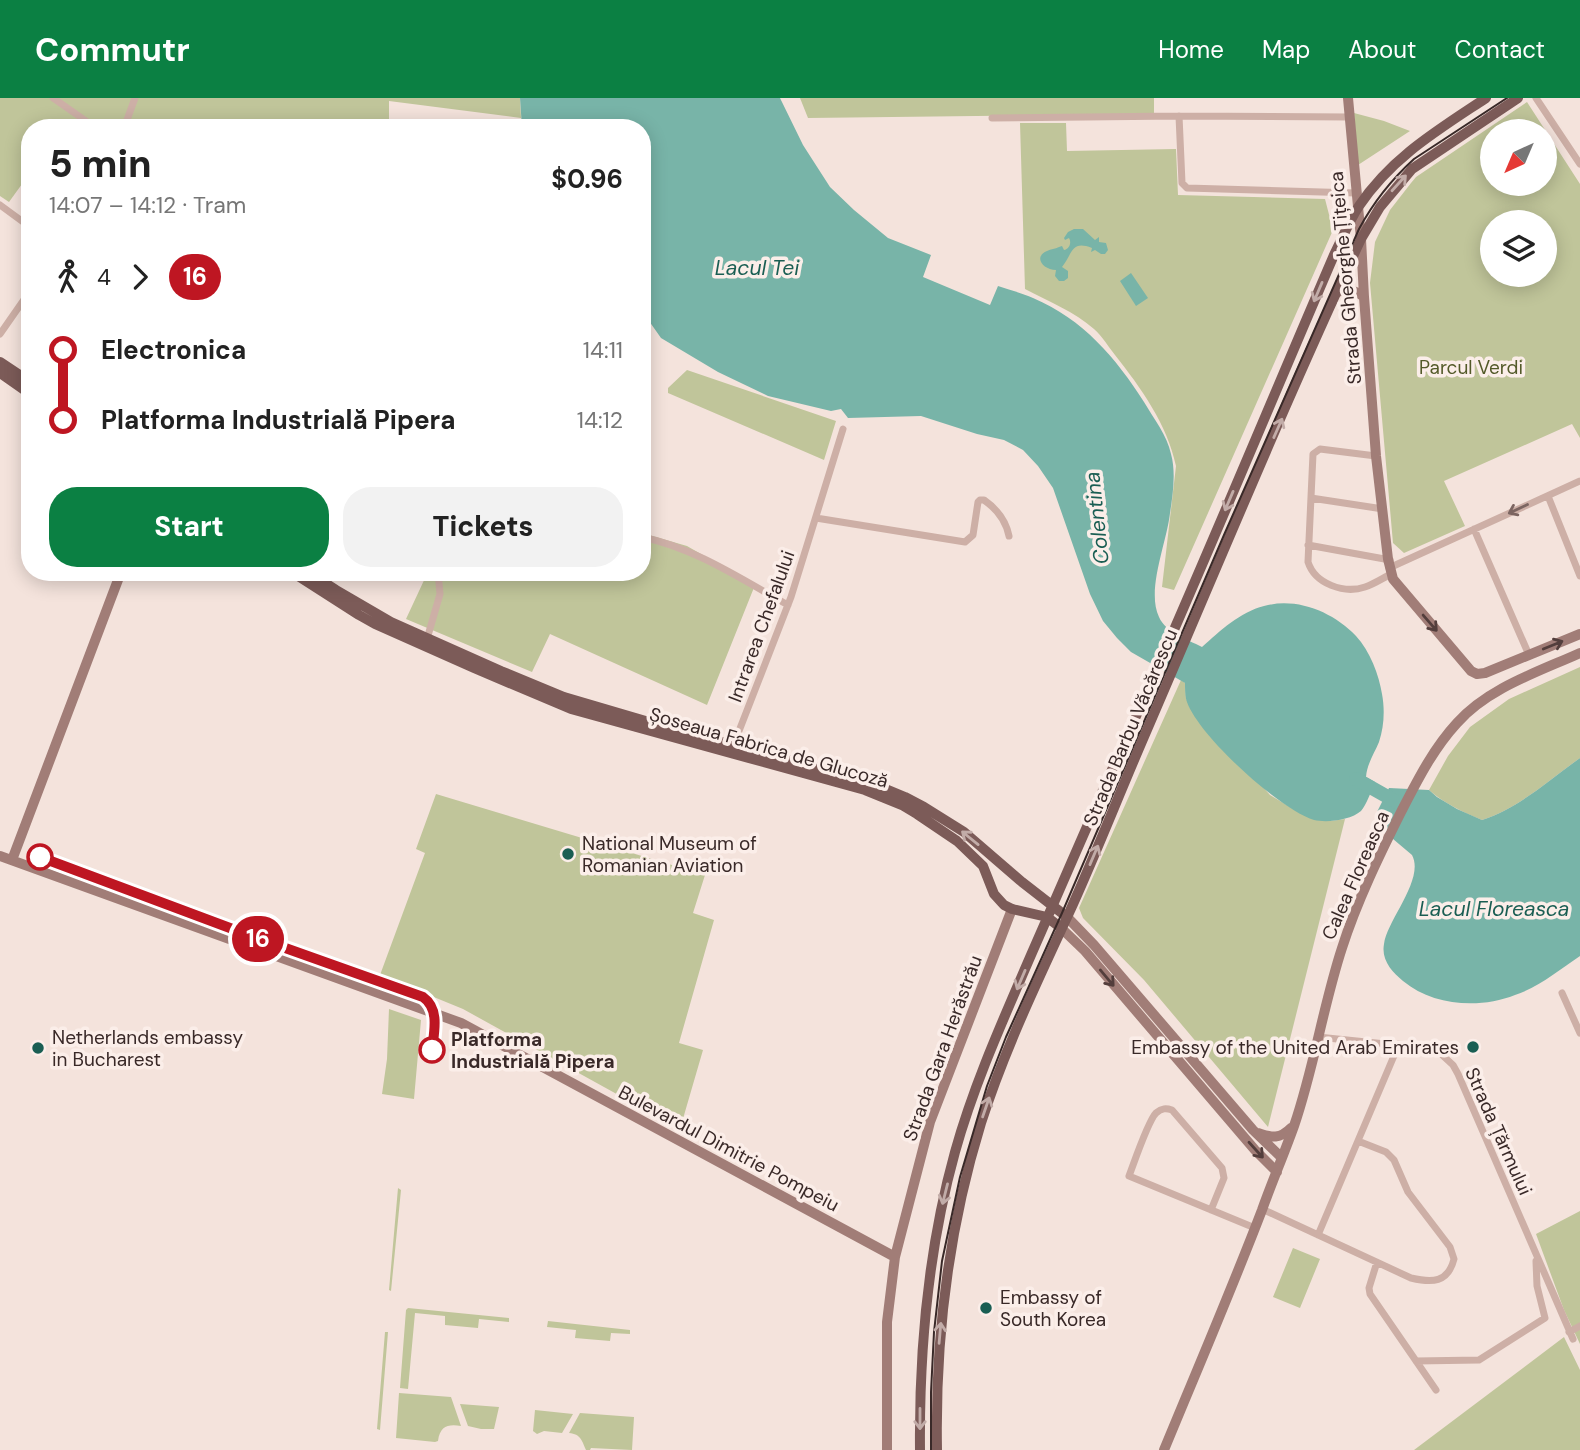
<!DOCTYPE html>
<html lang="en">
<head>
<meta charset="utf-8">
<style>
  body { margin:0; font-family:"DM Sans",sans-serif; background:#f2f2f2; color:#222; height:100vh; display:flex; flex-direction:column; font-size:26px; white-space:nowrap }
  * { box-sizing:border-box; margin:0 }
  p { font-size:23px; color:#767676 }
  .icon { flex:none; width:38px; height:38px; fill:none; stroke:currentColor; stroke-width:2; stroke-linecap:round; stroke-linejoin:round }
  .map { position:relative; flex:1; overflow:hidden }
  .details { position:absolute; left:21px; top:21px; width:630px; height:462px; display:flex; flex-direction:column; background:#fff; border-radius:28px; box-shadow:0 4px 18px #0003 }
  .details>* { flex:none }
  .badge { padding:0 14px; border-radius:23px; font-size:24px; line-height:46px }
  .needle { width:46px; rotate:224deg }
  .tools { position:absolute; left:1480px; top:21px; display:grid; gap:14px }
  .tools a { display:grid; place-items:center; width:77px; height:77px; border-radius:50%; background:#fff; box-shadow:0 4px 18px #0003; font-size:35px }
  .map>.badge { position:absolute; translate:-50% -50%; box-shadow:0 0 0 4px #fff }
  .legs { display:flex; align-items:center; gap:10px; height:77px; padding:0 28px; font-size:23px }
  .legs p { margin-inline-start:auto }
  .summary { display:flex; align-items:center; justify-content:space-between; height:119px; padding:0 28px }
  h1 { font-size:38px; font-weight:800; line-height:52px }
  .action { display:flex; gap:14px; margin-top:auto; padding:14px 28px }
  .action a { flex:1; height:80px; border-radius:28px; background:#0b8043; color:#fff; font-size:28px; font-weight:800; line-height:80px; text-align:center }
  .action a+a { background:#f2f2f2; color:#222 }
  ul { padding:0 28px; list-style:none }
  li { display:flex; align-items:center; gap:24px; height:70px; font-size:26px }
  li i { display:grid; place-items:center; width:10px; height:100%; margin:0 9px; background:currentColor }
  li i::after { content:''; width:18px; height:18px; margin:-9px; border:5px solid; border-radius:50%; background:#fff }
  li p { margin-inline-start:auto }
  li:first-child i { background:linear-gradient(#0000 50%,currentColor 0) }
  li:last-child i { background:linear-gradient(currentColor 50%,#0000 0) }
  header { display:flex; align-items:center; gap:42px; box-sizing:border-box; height:98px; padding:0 35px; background:#0b8043; color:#fff }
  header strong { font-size:33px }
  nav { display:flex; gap:38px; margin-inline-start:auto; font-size:24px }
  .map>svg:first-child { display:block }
</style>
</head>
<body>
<header>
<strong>Commutr</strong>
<nav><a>Home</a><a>Map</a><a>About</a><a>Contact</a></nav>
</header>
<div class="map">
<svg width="1580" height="1352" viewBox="0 0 1580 1352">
  <rect width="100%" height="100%" fill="#f4e3dc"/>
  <path fill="#c0c59a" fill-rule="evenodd" d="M 0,0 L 520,0 L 521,20 L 389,3 L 389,30 L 30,30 L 30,75 L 9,104 L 0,98 Z
    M 800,0 L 1154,0 L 1154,16 L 808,20 Z
    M 1527,4 L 1580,86 L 1580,340 L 1572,326 L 1444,383 L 1465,428 L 1404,455 L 1393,445 L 1370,185 L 1375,144 L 1390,112 L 1411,85 L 1416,79 ZM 1493,33 L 1545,33 L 1545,86 L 1493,86 ZM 1493,124 L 1545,124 L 1545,177 L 1493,177 Z
    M 1354,15 L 1384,23 L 1410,33 L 1358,67 Z
    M 1020,25 L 1066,25 L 1067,53 L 1176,51 L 1178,97 L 1325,101 L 1333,132 L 1174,492 L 1162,489 L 1176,368 C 1167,326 1141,290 1115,257 C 1108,248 1102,238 1094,231 C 1075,214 1048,203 1025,191 Z
    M 687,272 L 836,323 L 824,362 L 668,295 L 668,290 Z
    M 642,435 L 687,448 L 755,487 L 707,607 L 550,536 L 532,574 L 406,521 L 426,478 L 420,474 L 642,474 Z
    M 1580,569 L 1580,660 C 1549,682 1519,710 1482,722 C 1463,714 1445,706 1429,692 L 1448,658 L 1470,629 L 1509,601 Z
    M 1181,582 L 1185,585 L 1186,601 L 1270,697 L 1300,715 L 1331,723 L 1345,721 L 1268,1029 L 1144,882 L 1083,820 L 1079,810 Z
    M 436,696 L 705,777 L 693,815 L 714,822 L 679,945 L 703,952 L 680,1031 L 463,911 L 380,877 L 425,755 L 416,751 Z
    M 389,911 L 421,922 L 414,1001 L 382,996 L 387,961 Z
    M 398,1090 L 401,1092 L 391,1193 L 389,1192 Z
    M 1580,1113 L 1580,1246 L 1564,1212 L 1536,1136 Z
    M 1293,1150 L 1320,1161 L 1300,1210 L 1273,1199 Z
    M 408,1210 L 509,1220 L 509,1224 L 479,1221 L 478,1230 L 445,1227 L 445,1218 L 415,1215 L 408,1291 L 400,1290 L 406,1212 Z
    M 548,1223 L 630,1232 L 630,1236 L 611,1235 L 610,1243 L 575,1240 L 576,1232 L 547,1229 Z
    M 385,1234 L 388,1234 L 380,1332 L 377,1331 Z
    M 1564,1239 L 1580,1272 L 1580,1352 L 1414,1352 Z
    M 399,1295 L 451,1299 L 461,1328 C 448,1326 440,1328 438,1343 L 435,1344 L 396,1340 Z
    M 460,1306 L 499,1309 L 494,1331 L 481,1331 L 468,1328 Z
    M 535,1312 L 573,1316 L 562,1335 L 544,1333 L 537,1336 L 533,1333 Z
    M 580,1315 L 634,1319 L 632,1352 L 591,1350 L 590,1352 L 586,1352 C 582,1343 581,1336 569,1335 Z"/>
  <path fill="#78b4a8" d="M 520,0 L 780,0 L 803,47 L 830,89 L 854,112 L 888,140 L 931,157 L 923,179 L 990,207 L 998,188 C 1010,192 1022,195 1033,200 C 1083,221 1116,260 1144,304 C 1154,321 1167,337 1171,356 C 1176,374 1173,396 1170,415 C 1167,444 1146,492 1159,519 C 1166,535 1187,541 1202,549 C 1220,533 1240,514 1264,508 C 1297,499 1333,514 1356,538 C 1370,553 1379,577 1382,596 C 1385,612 1384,629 1379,644 C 1374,656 1367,666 1366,679 L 1375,684 C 1372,691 1366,708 1361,713 C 1351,722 1327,725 1314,722 C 1280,712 1195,635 1186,601 C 1185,596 1185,590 1185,585 L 1131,554 L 1117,540 L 1103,523 L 1090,496 L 1053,390 L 1038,368 L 1023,352 L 1004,342 L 977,336 L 921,318 L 848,320 L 841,311 L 831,313 L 768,298 L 718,274 L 661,240 L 642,213 L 642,30 L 522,30 Z
    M 1074,131 L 1083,131 L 1095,142 L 1099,139 L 1099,144 L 1106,145 L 1108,152 L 1105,156 L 1101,156 L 1095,152 L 1091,154 L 1092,150 C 1071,142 1073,155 1062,169 L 1068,173 L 1068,180 L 1064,183 L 1059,183 L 1055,178 L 1056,172 C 1043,172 1033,159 1047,153 C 1051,151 1055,151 1059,149 L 1062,148 L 1064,152 C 1069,151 1072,145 1069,140 L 1065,142 L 1064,140 L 1068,134 Z
    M 1131,175 L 1148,200 L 1136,208 L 1120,183 Z
    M 1580,660 L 1580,858 C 1559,872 1539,889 1515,897 C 1480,911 1433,908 1403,883 C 1392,874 1381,862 1384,846 C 1387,822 1425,781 1412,757 L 1380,730 L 1375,718 L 1389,690 L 1429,692 L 1437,699 L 1457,711 L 1482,722 C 1519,710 1549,682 1580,660 Z"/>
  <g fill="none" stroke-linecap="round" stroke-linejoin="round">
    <path stroke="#78b4a8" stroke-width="14" d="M 1356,681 L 1402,707"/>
    <path stroke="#cdafa6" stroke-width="7" d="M 53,0 L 96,30
      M 1536,0 L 1580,66
      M 1179,18 L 1182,85 L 1187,90 L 1356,95
      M 992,20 L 1179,18 L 1349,19
      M 124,30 L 135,0
      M 0,107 L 30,129
      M 0,236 L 30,193
      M 1376,358 L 1320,351 L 1313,356 L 1308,464 C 1315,486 1344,496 1365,489 C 1374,486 1383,480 1391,476
      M 1548,398 L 1580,478
      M 1311,400 L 1383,411
      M 816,420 L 965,444 L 973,437 L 978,404 L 980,402 L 984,402 C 997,411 1006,423 1009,438
      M 1474,431 L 1529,557
      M 642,439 C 695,450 741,481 788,507
      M 1308,447 L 1390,462
      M 1389,470 L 1580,383
      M 427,541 L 440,496 L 438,474
      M 732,651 L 791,499 L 843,331
      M 1562,895 L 1580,935
      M 1318,939 L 1424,950 L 1441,956 L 1453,967 L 1458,976 L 1573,1241
      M 1262,1111 L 1411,1180 C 1432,1185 1448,1185 1454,1161 L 1450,1149 L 1408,1094 L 1394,1062 L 1386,1054 L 1358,1043
      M 1211,1112 L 1224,1080 L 1222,1070 L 1172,1012 C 1166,1010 1162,1010 1156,1015 C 1148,1023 1134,1065 1129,1078 L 1255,1130
      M 1318,1137 L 1399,946
      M 1377,1164 L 1369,1190 L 1370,1196 L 1436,1292
      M 1569,1234 L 1580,1228
      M 1416,1263 L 1479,1262 L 1545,1220 L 1537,1188 L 1536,1163"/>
    <path stroke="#a17d77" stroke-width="10" d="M 1348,0 L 1361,141 L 1364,199 L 1376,358 L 1388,461 L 1393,481 L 1471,573 L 1477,576 L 1485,575 L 1580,536
      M 1337,194 C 1347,190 1355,192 1364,199
      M 0,758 L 461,925 L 895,1159
      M 12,762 L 121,474
      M 1067,819 L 1094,847 L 1253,1032 L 1282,1060
      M 1061,830 L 1085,853 L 1255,1052 L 1277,1074
      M 1258,1035 C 1272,1040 1280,1041 1291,1030
      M 887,1352 L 887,1224 L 895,1159 L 930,1024 L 1012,811
      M 1164,1352 C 1197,1272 1231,1193 1262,1112 C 1272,1084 1284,1056 1294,1028 C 1314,970 1323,908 1342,850 C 1357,803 1379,758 1401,714 C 1417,683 1433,651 1457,625 C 1488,590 1538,574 1580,555"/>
    <path stroke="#7c5b58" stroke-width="10" d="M 0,264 L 30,284
      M 0,275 L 30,296
      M 292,474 L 359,517 L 375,526 L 474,570 L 571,611 L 865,692 L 902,707 L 917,716 L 957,743 L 983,768 L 994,796 L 1004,807 L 1012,811 L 1047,819 L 1061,830
      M 308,474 L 336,492 L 391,524 L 501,573 L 564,599 L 666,629 L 827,672 L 869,684 L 905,699 L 924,709 L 964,734 L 1022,784 L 1067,819
      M 920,1352 C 919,1251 928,1151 955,1054 C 974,986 1003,922 1031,857 C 1068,773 1104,688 1142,605 C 1208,456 1270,306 1334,157 C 1342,141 1349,123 1359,108 C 1392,59 1438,32 1486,0
      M 937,1352 C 935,1241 948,1132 981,1025 C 1004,953 1037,884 1069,815 C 1094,760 1116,704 1140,648 C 1213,479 1283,308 1361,141 L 1380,109 L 1412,71 L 1518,0"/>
    <path stroke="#392928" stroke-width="2" d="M 931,1352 L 931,1294 L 934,1234 L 942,1163 L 960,1079 L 987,988 L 1006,939 L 1062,815 L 1224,437 L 1359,131 C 1373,105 1392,81 1414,61 L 1507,0"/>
  </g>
  <defs><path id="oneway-shaft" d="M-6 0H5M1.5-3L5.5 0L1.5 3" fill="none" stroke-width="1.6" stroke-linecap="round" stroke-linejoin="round" transform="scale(1.75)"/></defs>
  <g stroke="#c2aca8">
    <use href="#oneway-shaft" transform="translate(1399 85) rotate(-48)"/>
    <use href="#oneway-shaft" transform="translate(1318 194) rotate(113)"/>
    <use href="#oneway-shaft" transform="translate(1278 330) rotate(-66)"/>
    <use href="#oneway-shaft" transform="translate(1229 403) rotate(113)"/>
    <use href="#oneway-shaft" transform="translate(970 740) rotate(-141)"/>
    <use href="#oneway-shaft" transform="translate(1094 757) rotate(-67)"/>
    <use href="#oneway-shaft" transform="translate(1021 882) rotate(113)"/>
    <use href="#oneway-shaft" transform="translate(986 1009) rotate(-71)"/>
    <use href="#oneway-shaft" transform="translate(945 1096) rotate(104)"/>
    <use href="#oneway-shaft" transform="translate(940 1235) rotate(-85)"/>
    <use href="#oneway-shaft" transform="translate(920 1321) rotate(90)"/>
  </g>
  <use stroke="#7c6561" href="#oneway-shaft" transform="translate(1518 411) rotate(155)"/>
  <g stroke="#533e3c">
    <use href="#oneway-shaft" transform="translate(1430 525) rotate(49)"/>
    <use href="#oneway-shaft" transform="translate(1553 547) rotate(-22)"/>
    <use href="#oneway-shaft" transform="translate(1107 880) rotate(50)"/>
    <use href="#oneway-shaft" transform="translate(1256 1052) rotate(48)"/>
  </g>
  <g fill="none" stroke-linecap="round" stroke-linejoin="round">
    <defs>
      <path id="line-1" d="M 40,759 L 246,836 L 423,899 C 440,911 434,934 432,952"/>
    </defs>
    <use href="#line-1" stroke="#fff" stroke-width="16"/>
    <use href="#line-1" stroke="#be1622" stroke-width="10"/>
  </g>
  <g fill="#1a5e53" stroke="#fbeee9" stroke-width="2.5">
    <circle cx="568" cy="756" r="7"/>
    <circle cx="1473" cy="949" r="7"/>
    <circle cx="38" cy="950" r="7"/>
    <circle cx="986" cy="1210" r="7"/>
  </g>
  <g fill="#fff" stroke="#be1622" stroke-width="3.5">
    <circle cx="40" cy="759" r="12"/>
    <circle cx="432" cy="952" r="12"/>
  </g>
  <g text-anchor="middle" stroke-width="7" stroke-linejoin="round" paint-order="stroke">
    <g font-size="19" fill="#392928" stroke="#fbeee9">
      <text transform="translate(1345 180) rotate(-95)" y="7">Strada Gheorghe Țițeica</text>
      <text transform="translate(761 528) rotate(-70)" y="7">Intrarea Chefalului</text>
      <text transform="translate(1130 629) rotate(-67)" y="7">Strada Barbu Văcărescu</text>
      <text transform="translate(769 649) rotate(16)" y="7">Șoseaua Fabrica de Glucoză</text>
      <text transform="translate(1355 777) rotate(-66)" y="7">Calea Floreasca</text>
      <text transform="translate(942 950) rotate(-70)" y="7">Strada Gara Herăstrău</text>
      <text transform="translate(1499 1033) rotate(66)" y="7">Strada Țărmului</text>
      <text transform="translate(729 1050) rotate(28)" y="7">Bulevardul Dimitrie Pompeiu</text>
    </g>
    <g font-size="19" fill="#535a29" stroke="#fbeee9">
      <text x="1471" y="276">Parcul Verdi</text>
    </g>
    <g font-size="19" fill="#392928" stroke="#fbeee9" text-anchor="start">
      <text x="582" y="752">National Museum of<tspan x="582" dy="22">Romanian Aviation</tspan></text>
      <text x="52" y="946">Netherlands embassy<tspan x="52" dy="22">in Bucharest</tspan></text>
      <text x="1459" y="956" text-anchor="end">Embassy of the United Arab Emirates</text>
      <text x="1000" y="1206">Embassy of<tspan x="1000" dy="22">South Korea</tspan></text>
    </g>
    <g font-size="19" font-weight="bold" fill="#392928" stroke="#fbeee9" text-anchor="start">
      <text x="451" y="948">Platforma<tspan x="451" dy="22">Industrială Pipera</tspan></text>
    </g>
    <g font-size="21" font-style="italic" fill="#1a5e53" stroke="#fbeee9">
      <text x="757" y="177">Lacul Tei</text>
      <text transform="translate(1097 420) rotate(-96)" y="7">Colentina</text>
      <text x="1494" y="818">Lacul Floreasca</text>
    </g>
  </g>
</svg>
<div class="tools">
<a><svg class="needle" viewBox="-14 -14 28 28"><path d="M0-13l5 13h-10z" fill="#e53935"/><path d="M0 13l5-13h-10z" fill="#767676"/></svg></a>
<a><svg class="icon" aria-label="layers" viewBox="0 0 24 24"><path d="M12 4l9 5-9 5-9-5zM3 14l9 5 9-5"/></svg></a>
</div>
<b class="badge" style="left:258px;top:841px;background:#be1622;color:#fff">16</b>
<section class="details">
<div class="summary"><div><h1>5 min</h1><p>14:07 – 14:12 · Tram</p></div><b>$0.96</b></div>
<div class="legs"><svg class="icon" aria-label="walk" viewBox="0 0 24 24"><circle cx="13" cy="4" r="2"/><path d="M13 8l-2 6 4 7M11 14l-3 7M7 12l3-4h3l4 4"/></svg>4<svg class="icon" aria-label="forward" viewBox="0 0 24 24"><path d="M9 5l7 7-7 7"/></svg><b class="badge" style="background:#be1622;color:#fff">16</b></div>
<ul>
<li><i style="color:#be1622"></i><b>Electronica</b><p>14:11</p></li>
<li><i style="color:#be1622"></i><b>Platforma Industrială Pipera</b><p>14:12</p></li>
</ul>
<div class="action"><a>Start</a><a>Tickets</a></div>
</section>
</div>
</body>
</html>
